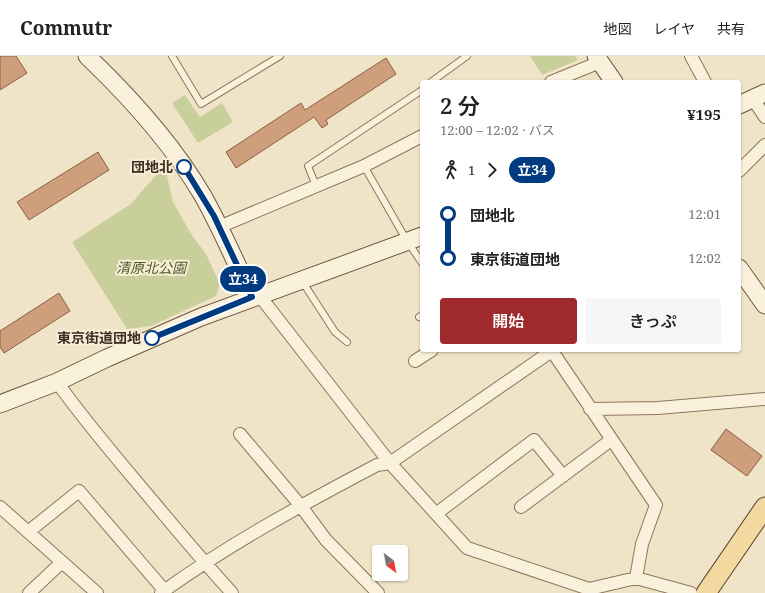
<!DOCTYPE html>
<html lang="ja">
<head>
<meta charset="utf-8">
<style>
  body { margin:0; font-family:"Noto Serif","Noto Sans JP",serif; background:#f6f6f6; color:#222; height:100vh; display:flex; flex-direction:column; font-size:15px; white-space:nowrap }
  * { box-sizing:border-box; margin:0 }
  p { font-size:13px; color:#767676 }
  .icon { flex:none; width:22px; height:22px; fill:none; stroke:currentColor; stroke-width:2; stroke-linecap:round; stroke-linejoin:round }
  .map { position:relative; flex:1; overflow:hidden }
  .panel { position:absolute; left:420px; top:24px; width:321px; height:272px; display:flex; flex-direction:column; background:#fff; border-radius:4px; box-shadow:0 1px 3px #0004 }
  .panel>* { flex:none }
  .badge { padding:0 8px; border-radius:13px; font-size:14px; line-height:26px }
  .needle { width:26px; rotate:148deg }
  .controls { position:absolute; left:372px; top:489px; display:grid; gap:8px }
  .controls a { display:grid; place-items:center; width:36px; height:36px; border-radius:4px; background:#fff; box-shadow:0 1px 3px #0004; font-size:20px }
  .map>.badge { position:absolute; translate:-50% -50%; box-shadow:0 0 0 2px #fff }
  .legs { display:flex; align-items:center; gap:6px; height:44px; padding:0 20px; font-size:13px }
  .legs p { margin-inline-start:auto }
  .overview { display:flex; align-items:center; justify-content:space-between; height:68px; padding:0 20px }
  h1 { font-size:22px; font-weight:600; line-height:30px }
  .primary-button { display:flex; gap:8px; margin-top:auto; padding:8px 20px }
  .primary-button a { flex:1; height:46px; border-radius:4px; background:#9e2a2b; color:#fff; font-size:16px; font-weight:600; line-height:46px; text-align:center }
  .primary-button a+a { background:#f6f6f6; color:#222 }
  ul { padding:0 20px; list-style:none }
  li { display:flex; align-items:center; gap:14px; height:44px; font-size:15px }
  li i { display:grid; place-items:center; width:6px; height:100%; margin:0 5px; background:currentColor }
  li i::after { content:''; width:10px; height:10px; margin:-5px; border:3px solid; border-radius:50%; background:#fff }
  li p { margin-inline-start:auto }
  li:first-child i { background:linear-gradient(#0000 50%,currentColor 0) }
  li:last-child i { background:linear-gradient(currentColor 50%,#0000 0) }
  header { display:flex; align-items:center; gap:24px; box-sizing:border-box; height:56px; padding:0 20px; background:#fff; border-bottom:1px solid #e0e0e0 }
  header strong { font-size:19px }
  nav { display:flex; gap:22px; margin-inline-start:auto; font-size:14px }
  .map>svg:first-child { display:block }
</style>
</head>
<body>
<header>
<strong>Commutr</strong>
<nav><a>地図</a><a>レイヤ</a><a>共有</a></nav>
</header>
<div class="map">
<svg width="765" height="537" viewBox="0 0 765 537">
  <rect width="100%" height="100%" fill="#f0e4c8"/>
  <path fill="#c9cf9b" d="M 530,0 L 575,0 L 578,4 L 542,19 Z
    M 185,39 L 200,61 L 222,47 L 233,66 L 198,87 L 172,47 Z
    M 162,112 L 167,120 L 173,146 L 191,178 L 206,198 L 220,228 L 216,240 L 151,270 L 127,273 L 72,186 L 131,148 Z"/>
  <path fill="#cf9f7d" stroke="#8d5f41" d="M 0,0 L 16,0 L 27,17 L 0,34 Z
    M 386,2 L 396,18 L 326,64 L 328,68 L 322,72 L 314,61 L 236,112 L 226,96 L 301,47 L 305,54 Z
    M 98,96 L 109,114 L 29,164 L 17,146 Z
    M 59,237 L 70,255 L 4,297 L 0,291 L 0,275 Z
    M 726,373 L 762,400 L 747,420 L 711,394 Z"/>
  <g fill="none" stroke-linecap="round" stroke-linejoin="round">
    <defs>
      <path id="lane" d="M 172,0 L 201,48 L 280,0
        M 431,26 L 467,0
        M 364,110 L 407,185 L 422,207
        M 316,130 L 308,110 L 422,34
        M 302,225 L 335,276 L 347,286
        M 419,261 L 422,259"/>
      <path id="street" d="M 691,0 L 705,26
        M 551,26 L 600,6
        M 753,43 L 765,61
        M 739,115 L 765,89
        M 219,171 L 364,110 L 422,80
        M 259,239 L 390,407 L 467,492 L 589,533 L 636,522 L 691,537
        M 552,295 L 656,449 L 642,488 L 636,522
        M 415,305 L 432,294
        M 57,326 C 81,360 108,392 135,424 C 167,462 198,500 232,537
        M 590,353 L 658,352 L 765,343
        M 240,378 L 300,449 L 326,484 L 378,537
        M 0,451 L 97,537
        M 521,451 L 611,384
        M 437,457 L 534,384 L 563,420
        M 28,476 L 79,435 L 164,534
        M 29,537 L 62,506
        M 161,537 C 229,488 303,448 377,409 L 390,407 L 553,294"/>
      <path id="secondary" d="M 87,0 C 131,42 172,87 203,140 C 221,172 236,207 252,241
        M 596,0 L 614,26
        M 739,49 L 765,37
        M 739,212 L 765,249
        M 0,348 L 57,326 L 107,302 L 201,261 L 422,180"/>
      <path id="primary" d="M 706,537 L 765,451"/>
    </defs>
    <use href="#lane" stroke="#8d765c" stroke-width="8"/>
    <use href="#street" stroke="#8d765c" stroke-width="14"/>
    <use href="#secondary" stroke="#6f573f" stroke-width="19"/>
    <use href="#primary" stroke="#5b4430" stroke-width="21"/>
    <use href="#lane" stroke="#faf1dc" stroke-width="6"/>
    <use href="#street" stroke="#faf1dc" stroke-width="12"/>
    <use href="#secondary" stroke="#faf1dc" stroke-width="17"/>
    <use href="#primary" stroke="#f3d9a0" stroke-width="19"/>
  </g>
  <g fill="none" stroke-linecap="round" stroke-linejoin="round">
    <defs>
      <path id="line-1" d="M 152,282 L 252,241 L 214,160 L 184,111"/>
    </defs>
    <use href="#line-1" stroke="#fff" stroke-width="9"/>
    <use href="#line-1" stroke="#003b80" stroke-width="6"/>
  </g>
  <g fill="#fff" stroke="#003b80" stroke-width="2">
    <circle cx="184" cy="111" r="7"/>
    <circle cx="152" cy="282" r="7"/>
  </g>
  <g text-anchor="middle" stroke-width="4" stroke-linejoin="round" paint-order="stroke">
    <g font-size="14" font-weight="bold" fill="#3d2e20" stroke="#f7eed8" text-anchor="end">
      <text x="173" y="116">団地北</text>
      <text x="141" y="287">東京街道団地</text>
    </g>
    <g font-size="14" font-style="italic" fill="#4d5a26" stroke="#f7eed8">
      <text x="151" y="217">清原北公園</text>
    </g>
  </g>
</svg>
<div class="controls">
<a><svg class="needle" viewBox="-14 -14 28 28"><path d="M0-13l5 13h-10z" fill="#e53935"/><path d="M0 13l5-13h-10z" fill="#767676"/></svg></a>
</div>
<b class="badge" style="left:243px;top:223px;background:#003b80;color:#fff">立34</b>
<section class="panel">
<div class="overview"><div><h1>2 分</h1><p>12:00 – 12:02 · バス</p></div><b>¥195</b></div>
<div class="legs"><svg class="icon" aria-label="walk" viewBox="0 0 24 24"><circle cx="13" cy="4" r="2"/><path d="M13 8l-2 6 4 7M11 14l-3 7M7 12l3-4h3l4 4"/></svg>1<svg class="icon" aria-label="forward" viewBox="0 0 24 24"><path d="M9 5l7 7-7 7"/></svg><b class="badge" style="background:#003b80;color:#fff">立34</b></div>
<ul>
<li><i style="color:#003b80"></i><b>団地北</b><p>12:01</p></li>
<li><i style="color:#003b80"></i><b>東京街道団地</b><p>12:02</p></li>
</ul>
<div class="primary-button"><a>開始</a><a>きっぷ</a></div>
</section>
</div>
</body>
</html>
